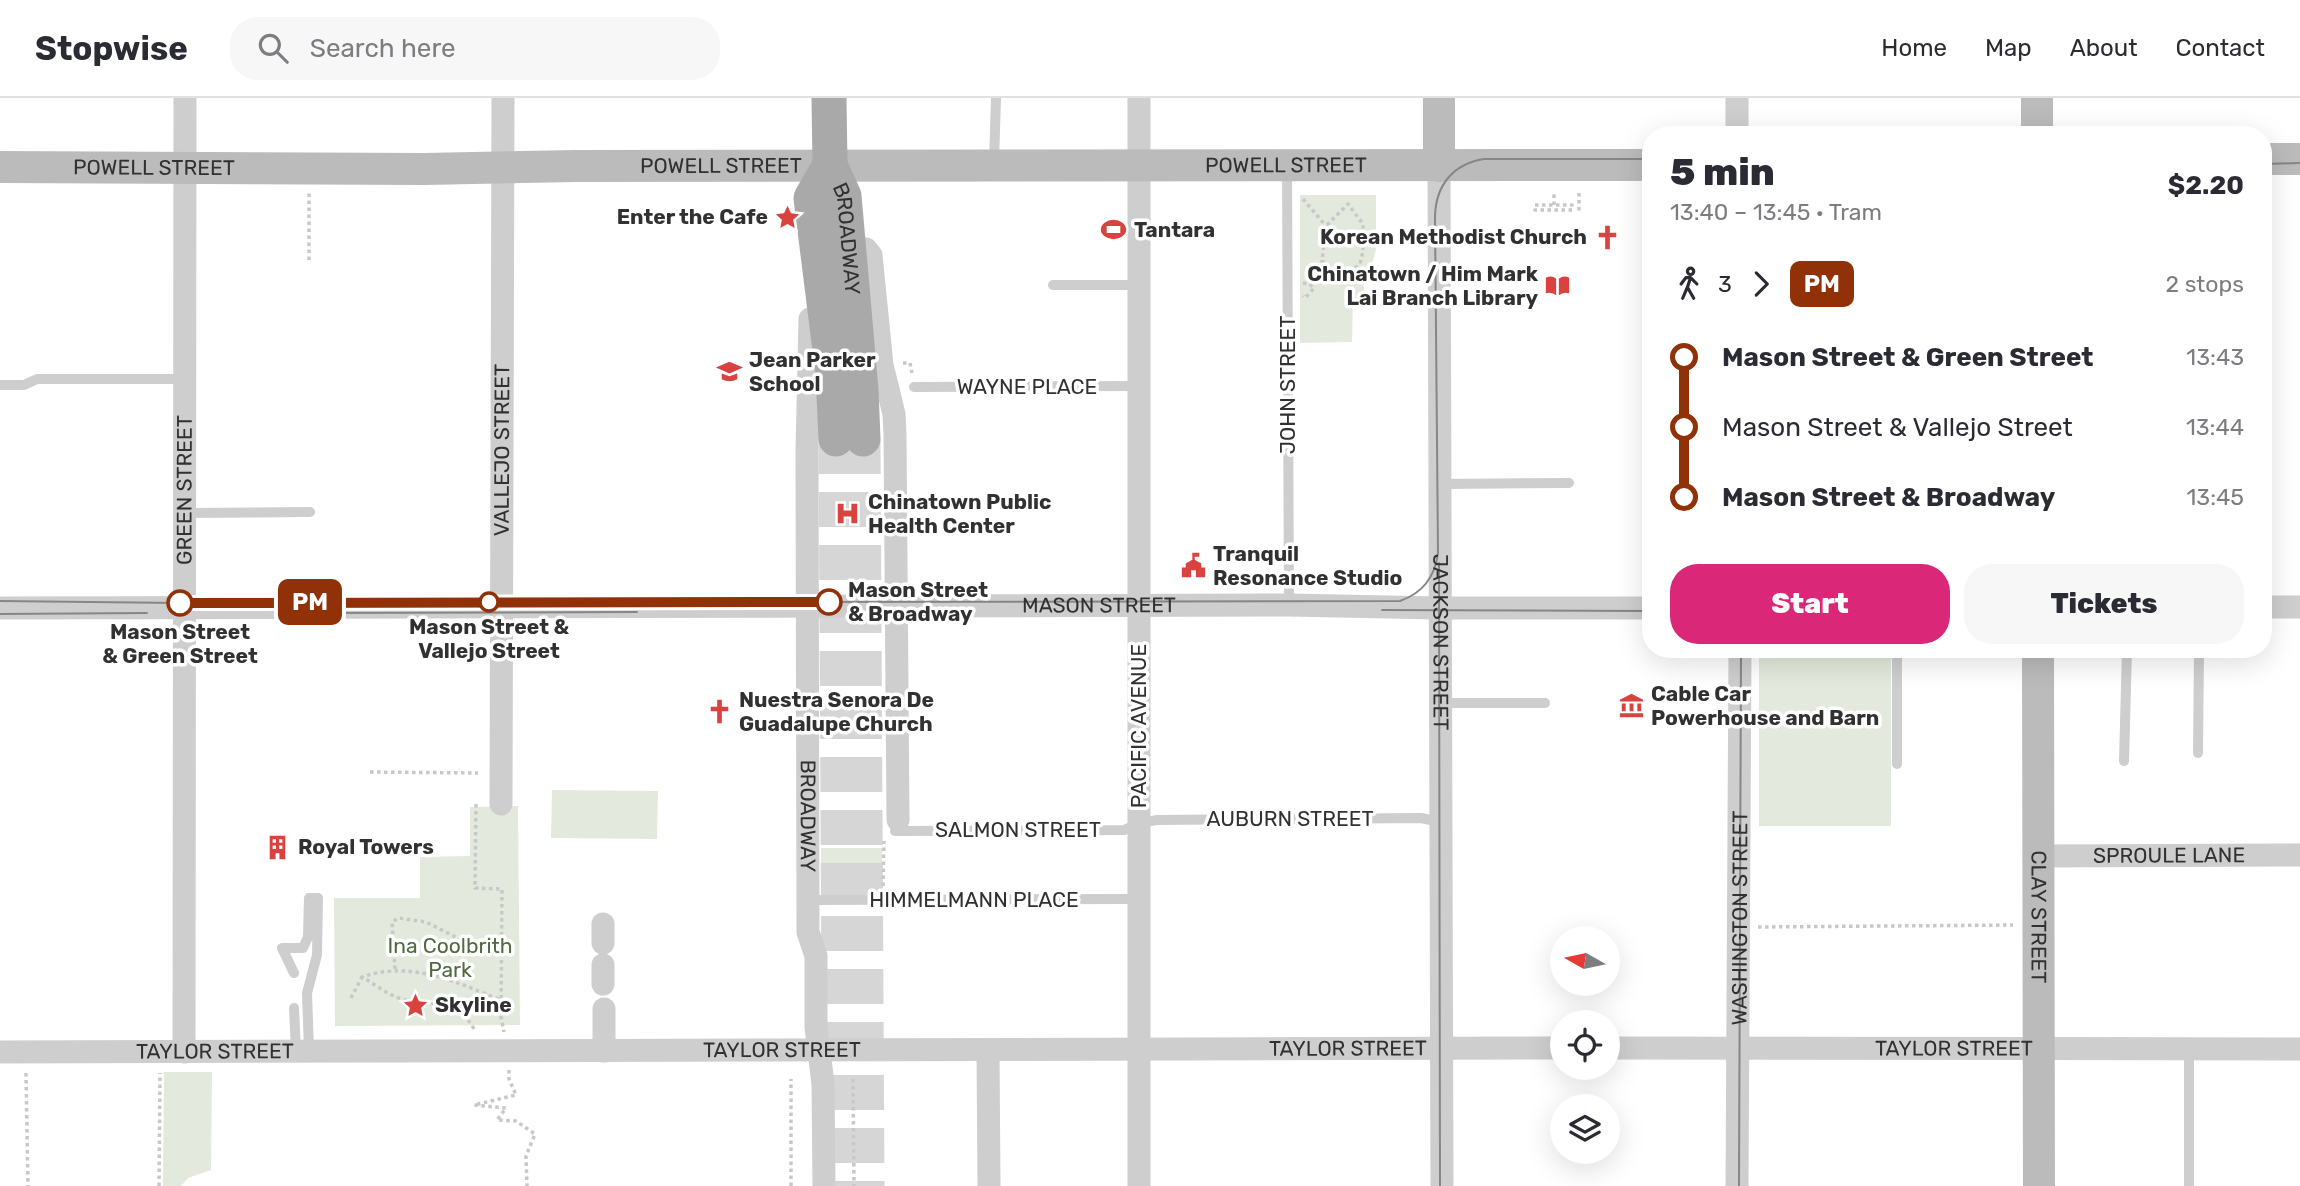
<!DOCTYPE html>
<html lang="en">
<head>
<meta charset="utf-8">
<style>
  body { margin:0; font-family:Rubik,sans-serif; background:#f7f7f7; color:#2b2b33; height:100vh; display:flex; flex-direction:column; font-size:26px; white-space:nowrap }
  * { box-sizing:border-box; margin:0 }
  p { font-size:23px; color:#7c7c81 }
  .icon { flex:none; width:38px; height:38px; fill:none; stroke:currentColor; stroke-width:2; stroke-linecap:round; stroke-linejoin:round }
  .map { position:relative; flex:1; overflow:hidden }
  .side { position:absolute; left:1642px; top:28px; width:630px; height:532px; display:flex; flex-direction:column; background:#fff; border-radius:28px; box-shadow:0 7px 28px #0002 }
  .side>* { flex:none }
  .badge { padding:0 14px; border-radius:10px; font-size:24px; line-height:46px }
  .needle { width:46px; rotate:279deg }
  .buttons { position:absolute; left:1550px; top:828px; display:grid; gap:14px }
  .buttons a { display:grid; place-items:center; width:70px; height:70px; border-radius:50%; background:#fff; box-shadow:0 7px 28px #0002; font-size:35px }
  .map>.badge { position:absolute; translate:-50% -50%; box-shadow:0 0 0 4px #fff }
  .legs { display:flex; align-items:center; gap:10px; height:77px; padding:0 28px; font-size:23px }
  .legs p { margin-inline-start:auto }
  .overview { display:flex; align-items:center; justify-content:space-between; height:119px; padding:0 28px }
  h1 { font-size:38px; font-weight:800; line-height:52px }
  .primary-button { display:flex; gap:14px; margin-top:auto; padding:14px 28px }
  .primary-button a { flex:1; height:80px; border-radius:28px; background:#db2777; color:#fff; font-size:28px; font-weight:800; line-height:80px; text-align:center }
  .primary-button a+a { background:#f7f7f7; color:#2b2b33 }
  ul { padding:0 28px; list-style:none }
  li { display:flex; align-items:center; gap:24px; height:70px; font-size:26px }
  li i { display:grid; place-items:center; width:10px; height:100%; margin:0 9px; background:currentColor }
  li i::after { content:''; width:18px; height:18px; margin:-9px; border:5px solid; border-radius:50%; background:#fff }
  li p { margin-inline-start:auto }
  li:first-child i { background:linear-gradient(#0000 50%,currentColor 0) }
  li:last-child i { background:linear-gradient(currentColor 50%,#0000 0) }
  header { display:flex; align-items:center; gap:42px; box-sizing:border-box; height:98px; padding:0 35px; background:#fff; border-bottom:2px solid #e1e1e2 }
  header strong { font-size:33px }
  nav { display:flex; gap:38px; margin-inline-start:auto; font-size:24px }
  .search { width:490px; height:63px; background:#f7f7f7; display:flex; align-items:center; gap:18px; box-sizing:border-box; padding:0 24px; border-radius:28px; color:#7c7c81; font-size:26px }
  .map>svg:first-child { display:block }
</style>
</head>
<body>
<header>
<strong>Stopwise</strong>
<div class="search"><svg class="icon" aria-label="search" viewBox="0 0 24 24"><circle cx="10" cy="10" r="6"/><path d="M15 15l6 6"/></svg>Search here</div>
<nav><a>Home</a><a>Map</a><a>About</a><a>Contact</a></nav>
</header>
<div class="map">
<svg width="2300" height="1088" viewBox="0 0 2300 1088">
  <rect width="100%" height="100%" fill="#fff"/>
  <path fill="#e3e9dd" d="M 1300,97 L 1376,97 L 1376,151 L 1373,163 L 1366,169 L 1363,180 L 1365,203 L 1353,202 L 1352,244 L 1300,245 Z
    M 1759,551 L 1891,551 L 1891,728 L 1759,728 Z
    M 552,692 L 658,693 L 657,741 L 551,740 Z
    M 518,708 L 520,927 L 335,928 L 334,800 L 420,800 L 420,759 L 470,758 L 470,709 Z
    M 821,750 L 882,750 L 882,791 L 828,791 L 821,789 Z
    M 164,974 L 212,974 L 211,1072 L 188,1080 L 181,1088 L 163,1088 Z"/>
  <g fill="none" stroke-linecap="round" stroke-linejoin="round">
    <path stroke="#d6d6d6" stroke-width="35" stroke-dasharray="35 18" stroke-linecap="butt" d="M 836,341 L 840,1088
      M 863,341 L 867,1088"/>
    <path stroke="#c8c8c8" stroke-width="3.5" stroke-dasharray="3.5 3.5" stroke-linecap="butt" d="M 1579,95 L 1579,114
      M 1303,101 L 1326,128 L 1322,163 L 1350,182 L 1350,174 L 1360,166 L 1363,153 L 1363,126 L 1348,106 L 1326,128
      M 1535,107 L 1572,107 L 1572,112 L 1535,112 Z
      M 1554,107 L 1554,95
      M 309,162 L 309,93
      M 1303,185 L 1310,186 L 1314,190 L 1305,200 L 1303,198
      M 1310,186 L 1324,165
      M 903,265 L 910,265 L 912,275
      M 370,674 L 478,675
      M 476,706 L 475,790 L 502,791 L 501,919 L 504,934
      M 883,788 L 884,743
      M 1758,829 L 2013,827
      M 395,871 L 392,824 L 399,820 L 426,824 L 489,856 L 501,856
      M 351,900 L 362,879
      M 474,931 C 454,896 428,911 396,899 C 384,894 373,885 362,879 C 411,862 456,884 501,902
      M 509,972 L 509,981 L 516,997 L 474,1007 L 506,1010 L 497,1022 L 516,1023 L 535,1036 L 526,1058 L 527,1088
      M 26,975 L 28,1088
      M 853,981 L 854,1088
      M 159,1088 L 160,975
      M 791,1088 L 791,981"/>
    <path stroke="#cecece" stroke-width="10" d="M 994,64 L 996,0
      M 1287,70 L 1289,507
      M 1053,187 L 1139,187
      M 0,287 L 24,287 L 37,281 L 185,281
      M 914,289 L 1139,288
      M 1440,386 L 1569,385
      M 185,415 L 310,414
      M 1897,551 L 1897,666
      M 1440,605 L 1545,605
      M 2198,655 L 2199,551
      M 2124,663 L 2127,551
      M 895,733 L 1124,732 L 1139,726 L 1156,722 L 1421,720 L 1440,724
      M 809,802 L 1139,801
      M 294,875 L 282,850 L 303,850 L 308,839 L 309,800 L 318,800 L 317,857 L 307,895 L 309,953
      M 294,910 L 296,953
      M 2189,951 L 2189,1088"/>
    <g stroke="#cecece" stroke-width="23">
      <path d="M 1139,0 L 1139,1088"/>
      <path d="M 1737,37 L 1737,0"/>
      <path id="s1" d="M 1439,68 L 1442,1088"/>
      <path d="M 866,151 L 871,157 L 882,267 L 894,316 L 895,336 L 898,722"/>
      <path id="s2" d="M 810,221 L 807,352 L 808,834 L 816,858 L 816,929 L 823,986 L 824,1088"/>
      <path d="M 2263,509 L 2300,509"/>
      <path id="s3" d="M 0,510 L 1289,507 L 1439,510 L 1650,510"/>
      <path id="s4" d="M 501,706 L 503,0"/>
      <path id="s5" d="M 2038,758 L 2300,757"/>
      <path d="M 603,826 L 603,845"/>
      <path d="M 603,867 L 603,886"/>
      <path d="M 604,911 L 604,953"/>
      <path id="s6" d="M 1608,950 L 2300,951"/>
      <path d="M 988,952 L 989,1088"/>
      <path id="s7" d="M 0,954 L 1563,950"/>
      <path id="s8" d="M 184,954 L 185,0"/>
      <path d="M 1737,1088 L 1740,551"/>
    </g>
    <g stroke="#bbb" stroke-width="32">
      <path d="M 2037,37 L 2037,0"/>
      <path d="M 2263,61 L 2300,61"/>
      <path d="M 1439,68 L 1439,0"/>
      <path id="s9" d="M 0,69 L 424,71 L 576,68 L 1650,67"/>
      <path id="s10" d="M 2038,551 L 2039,1088"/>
    </g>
    <g stroke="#a9a9a9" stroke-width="35">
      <path id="s11" d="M 829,0 L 830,67 L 844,98 L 861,292 L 863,341"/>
      <path d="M 830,67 L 811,100 L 833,276 L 836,341"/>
    </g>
    <g stroke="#868686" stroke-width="2">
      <path d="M 2263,66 L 2300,65"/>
      <path d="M 1439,465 L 1440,1088"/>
      <path d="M 0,503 L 180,505 L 1400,503 C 1423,495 1435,479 1438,455 L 1435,118 C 1436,87 1453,66 1484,61 L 1650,61"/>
      <path d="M 1382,512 L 1650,513"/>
      <path d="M 322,515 L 637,514"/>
      <path d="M 0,516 L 147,515"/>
      <path id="s12" d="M 1739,1088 L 1741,551"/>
    </g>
  </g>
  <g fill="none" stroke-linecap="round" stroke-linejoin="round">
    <defs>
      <path id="line-1" d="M 180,505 L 829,504"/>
    </defs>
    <use href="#line-1" stroke="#fff" stroke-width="16"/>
    <use href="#line-1" stroke="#913108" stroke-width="10"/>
  </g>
  <defs>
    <symbol id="sight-bare" viewBox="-9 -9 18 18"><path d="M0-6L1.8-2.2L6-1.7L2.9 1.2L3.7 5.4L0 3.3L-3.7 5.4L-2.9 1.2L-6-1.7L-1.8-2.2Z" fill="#da4240" stroke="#fff" stroke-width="2.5" paint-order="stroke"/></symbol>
    <symbol id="stadium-bare" viewBox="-9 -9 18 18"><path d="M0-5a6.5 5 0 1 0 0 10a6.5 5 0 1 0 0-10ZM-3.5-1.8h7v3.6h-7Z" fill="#da4240" stroke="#fff" stroke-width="2.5" paint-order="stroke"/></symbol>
    <symbol id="church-bare" viewBox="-9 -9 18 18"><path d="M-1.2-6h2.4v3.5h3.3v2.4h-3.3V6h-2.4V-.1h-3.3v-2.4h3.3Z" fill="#da4240" stroke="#fff" stroke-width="2.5" paint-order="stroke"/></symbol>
    <symbol id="library-bare" viewBox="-9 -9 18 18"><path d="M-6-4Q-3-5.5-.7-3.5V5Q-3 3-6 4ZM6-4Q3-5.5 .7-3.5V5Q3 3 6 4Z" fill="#da4240" stroke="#fff" stroke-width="2.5" paint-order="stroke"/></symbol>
    <symbol id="school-bare" viewBox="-9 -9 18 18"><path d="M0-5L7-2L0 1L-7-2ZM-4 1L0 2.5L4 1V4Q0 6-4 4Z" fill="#da4240" stroke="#fff" stroke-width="2.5" paint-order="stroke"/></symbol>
    <symbol id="hospital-bare" viewBox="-9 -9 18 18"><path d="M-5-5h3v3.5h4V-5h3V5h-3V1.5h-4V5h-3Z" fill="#da4240" stroke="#fff" stroke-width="2.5" paint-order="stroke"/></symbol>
    <symbol id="civic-bare" viewBox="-9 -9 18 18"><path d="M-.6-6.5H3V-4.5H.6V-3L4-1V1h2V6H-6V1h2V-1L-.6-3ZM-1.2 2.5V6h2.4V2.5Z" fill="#da4240" stroke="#fff" stroke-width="2.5" paint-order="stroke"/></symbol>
    <symbol id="museum-bare" viewBox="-9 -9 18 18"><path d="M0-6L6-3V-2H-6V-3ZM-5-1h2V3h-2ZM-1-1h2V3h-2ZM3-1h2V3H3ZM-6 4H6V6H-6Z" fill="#da4240" stroke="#fff" stroke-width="2.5" paint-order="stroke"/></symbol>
    <symbol id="building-bare" viewBox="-9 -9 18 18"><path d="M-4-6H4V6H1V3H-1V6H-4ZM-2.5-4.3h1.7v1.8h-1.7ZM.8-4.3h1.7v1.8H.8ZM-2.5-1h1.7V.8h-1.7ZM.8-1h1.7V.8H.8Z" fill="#da4240" stroke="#fff" stroke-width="2.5" paint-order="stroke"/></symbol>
  </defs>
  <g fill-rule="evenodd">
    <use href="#sight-bare" x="770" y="102" width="35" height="35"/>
    <use href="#stadium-bare" x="1096" y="114" width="35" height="35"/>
    <use href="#church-bare" x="1590" y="122" width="35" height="35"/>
    <use href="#library-bare" x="1540" y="170" width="35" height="35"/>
    <use href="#school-bare" x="712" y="256" width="35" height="35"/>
    <use href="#hospital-bare" x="830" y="398" width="35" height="35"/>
    <use href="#civic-bare" x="1176" y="450" width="35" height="35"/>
    <use href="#museum-bare" x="1614" y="590" width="35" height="35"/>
    <use href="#church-bare" x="702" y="596" width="35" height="35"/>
    <use href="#building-bare" x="260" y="732" width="35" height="35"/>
    <use href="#sight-bare" x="398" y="890" width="35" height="35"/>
  </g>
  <g fill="#fff" stroke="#913108" stroke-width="3.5">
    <circle cx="489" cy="504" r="9"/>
    <circle cx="829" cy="504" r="12"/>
    <circle cx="180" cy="505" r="12"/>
  </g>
  <g text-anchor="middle" stroke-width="7" stroke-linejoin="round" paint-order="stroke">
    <g font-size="21" fill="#313131" stroke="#fff">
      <text dy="7" stroke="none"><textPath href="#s9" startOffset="1286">POWELL STREET</textPath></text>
      <text dy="7" stroke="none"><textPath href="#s9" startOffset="721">POWELL STREET</textPath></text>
      <text dy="7" stroke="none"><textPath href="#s9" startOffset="154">POWELL STREET</textPath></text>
      <text dy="7" stroke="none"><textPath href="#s11" startOffset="144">BROADWAY</textPath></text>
      <text transform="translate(1288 287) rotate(-90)" y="7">JOHN STREET</text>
      <text x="1027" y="296">WAYNE PLACE</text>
      <text dy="7" stroke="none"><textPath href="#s4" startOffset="354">VALLEJO STREET</textPath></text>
      <text dy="7" stroke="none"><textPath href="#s8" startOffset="562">GREEN STREET</textPath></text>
      <text dy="7" stroke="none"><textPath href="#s3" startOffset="1099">MASON STREET</textPath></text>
      <text dy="7" stroke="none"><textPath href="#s1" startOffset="476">JACKSON STREET</textPath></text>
      <text transform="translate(1139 628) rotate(-90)" y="7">PACIFIC AVENUE</text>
      <text dy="7" stroke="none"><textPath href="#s2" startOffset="497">BROADWAY</textPath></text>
      <text x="1290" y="728">AUBURN STREET</text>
      <text x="1018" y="739">SALMON STREET</text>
      <text dy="7" stroke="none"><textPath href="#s5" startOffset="131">SPROULE LANE</textPath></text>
      <text x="974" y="809">HIMMELMANN PLACE</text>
      <text dy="7" stroke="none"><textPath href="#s12" startOffset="268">WASHINGTON STREET</textPath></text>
      <text dy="7" stroke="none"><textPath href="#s10" startOffset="268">CLAY STREET</textPath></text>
      <text dy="7" stroke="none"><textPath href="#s7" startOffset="1348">TAYLOR STREET</textPath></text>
      <text dy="7" stroke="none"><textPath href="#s6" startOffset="346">TAYLOR STREET</textPath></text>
      <text dy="7" stroke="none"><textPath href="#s7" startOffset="782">TAYLOR STREET</textPath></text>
      <text dy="7" stroke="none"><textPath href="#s7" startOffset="215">TAYLOR STREET</textPath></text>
    </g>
    <g font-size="21" font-weight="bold" fill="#313131" stroke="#fff" text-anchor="start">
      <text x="768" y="126" text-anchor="end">Enter the Cafe</text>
      <text x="1134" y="139">Tantara</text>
      <text x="1587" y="146" text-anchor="end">Korean Methodist Church</text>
      <text x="1538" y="183" text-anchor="end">Chinatown / Him Mark<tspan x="1538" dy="24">Lai Branch Library</tspan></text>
      <text x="749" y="269">Jean Parker<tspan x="749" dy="24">School</tspan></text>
      <text x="868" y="411">Chinatown Public<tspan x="868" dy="24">Health Center</tspan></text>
      <text x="1213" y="463">Tranquil<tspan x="1213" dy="24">Resonance Studio</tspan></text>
      <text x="1651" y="603">Cable Car<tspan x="1651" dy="24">Powerhouse and Barn</tspan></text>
      <text x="739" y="609">Nuestra Senora De<tspan x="739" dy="24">Guadalupe Church</tspan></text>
      <text x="298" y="756">Royal Towers</text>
      <text x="435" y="914">Skyline</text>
    </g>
    <g font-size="21" font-weight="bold" fill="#313131" stroke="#fff">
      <text x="848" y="499" text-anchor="start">Mason Street<tspan x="848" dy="24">&amp; Broadway</tspan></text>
      <text x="489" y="536">Mason Street &amp;<tspan x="489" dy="24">Vallejo Street</tspan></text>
      <text x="180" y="541">Mason Street<tspan x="180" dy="24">&amp; Green Street</tspan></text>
    </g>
    <g font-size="21" fill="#506a40" stroke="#fff">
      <text x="450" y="855">Ina Coolbrith<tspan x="450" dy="24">Park</tspan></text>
    </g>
  </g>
</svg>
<div class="buttons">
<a><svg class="needle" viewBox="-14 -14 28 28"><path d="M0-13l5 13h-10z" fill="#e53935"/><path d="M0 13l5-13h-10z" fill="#7c7c81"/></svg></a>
<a><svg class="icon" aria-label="locate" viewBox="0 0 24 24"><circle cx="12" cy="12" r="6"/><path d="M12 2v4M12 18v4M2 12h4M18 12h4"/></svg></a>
<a><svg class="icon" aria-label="layers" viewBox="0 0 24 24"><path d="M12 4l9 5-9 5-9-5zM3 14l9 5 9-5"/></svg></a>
</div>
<b class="badge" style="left:310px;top:504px;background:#913108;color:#fff">PM</b>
<section class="side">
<div class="overview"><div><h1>5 min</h1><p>13:40 – 13:45 · Tram</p></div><b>$2.20</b></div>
<div class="legs"><svg class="icon" aria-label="walk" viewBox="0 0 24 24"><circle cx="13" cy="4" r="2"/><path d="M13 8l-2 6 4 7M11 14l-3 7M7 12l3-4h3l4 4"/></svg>3<svg class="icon" aria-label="forward" viewBox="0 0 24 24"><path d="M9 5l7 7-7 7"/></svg><b class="badge" style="background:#913108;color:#fff">PM</b><p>2 stops</p></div>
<ul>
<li><i style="color:#913108"></i><b>Mason Street &amp; Green Street</b><p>13:43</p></li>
<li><i style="color:#913108"></i><span>Mason Street &amp; Vallejo Street</span><p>13:44</p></li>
<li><i style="color:#913108"></i><b>Mason Street &amp; Broadway</b><p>13:45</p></li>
</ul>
<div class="primary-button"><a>Start</a><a>Tickets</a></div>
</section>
</div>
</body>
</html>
